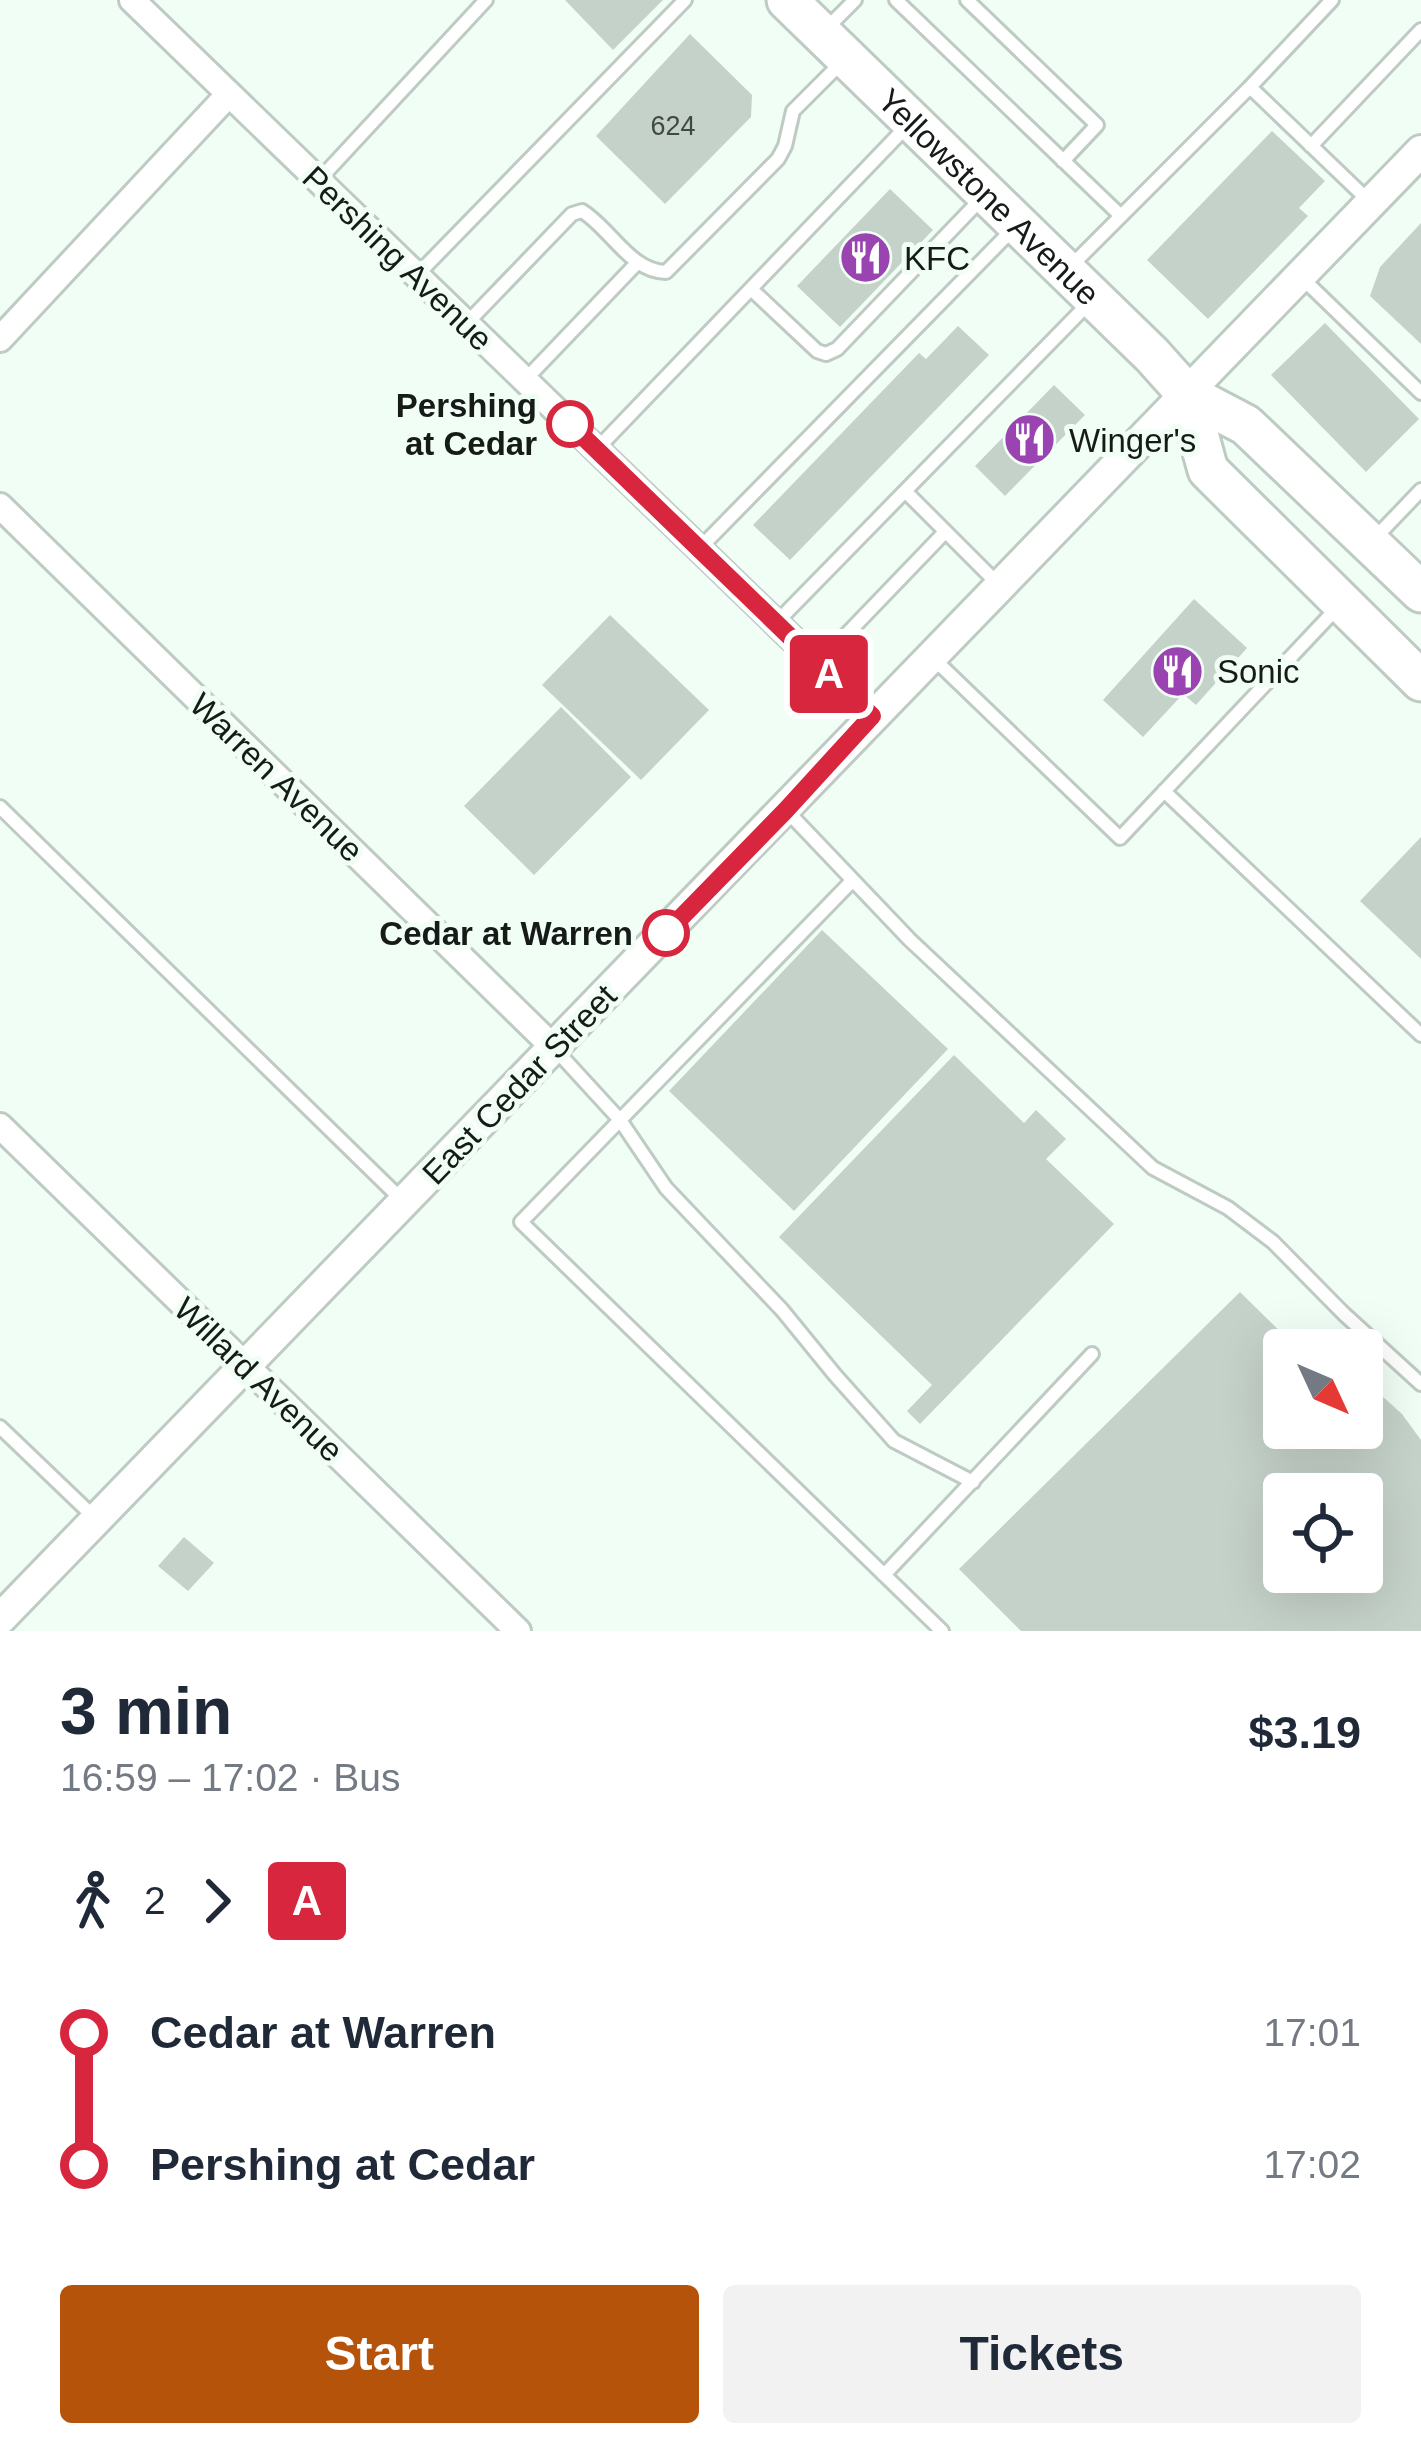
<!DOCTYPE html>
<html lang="en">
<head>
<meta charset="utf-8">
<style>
  body { margin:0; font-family:Arial,sans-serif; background:#f2f2f3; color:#1f2937; height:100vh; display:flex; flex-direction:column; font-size:45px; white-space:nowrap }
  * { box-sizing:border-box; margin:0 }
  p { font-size:39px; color:#747a83 }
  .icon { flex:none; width:66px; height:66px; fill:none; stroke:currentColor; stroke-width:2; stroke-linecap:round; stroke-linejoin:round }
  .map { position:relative; height:1631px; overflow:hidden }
  .drawer { display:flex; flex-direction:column; background:#fff; flex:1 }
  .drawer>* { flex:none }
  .badge { padding:0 24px; border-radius:9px; font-size:42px; line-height:78px }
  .needle { width:78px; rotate:134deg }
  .controls { position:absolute; left:1263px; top:1329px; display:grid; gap:24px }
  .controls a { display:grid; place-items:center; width:120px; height:120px; border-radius:12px; background:#fff; box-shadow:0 12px 48px #0002; font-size:60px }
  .map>.badge { position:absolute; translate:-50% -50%; box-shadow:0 0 0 6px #fff }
  .legs { display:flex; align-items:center; gap:18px; height:132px; padding:0 60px; font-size:39px }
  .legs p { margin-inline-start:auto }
  .head { display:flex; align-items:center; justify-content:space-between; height:204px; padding:0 60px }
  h1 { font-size:66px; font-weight:700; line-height:90px }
  .button { display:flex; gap:24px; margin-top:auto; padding:24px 60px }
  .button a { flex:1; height:138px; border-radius:12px; background:#b45309; color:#fff; font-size:48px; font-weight:700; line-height:138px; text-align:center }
  .button a+a { background:#f2f2f3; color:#1f2937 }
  ul { padding:0 60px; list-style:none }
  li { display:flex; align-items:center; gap:42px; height:132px; font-size:45px }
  li i { display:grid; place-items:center; width:18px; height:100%; margin:0 15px; background:currentColor }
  li i::after { content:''; width:30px; height:30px; margin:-15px; border:9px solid; border-radius:50%; background:#fff }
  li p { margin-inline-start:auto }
  li:first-child i { background:linear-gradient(#0000 50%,currentColor 0) }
  li:last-child i { background:linear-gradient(currentColor 50%,#0000 0) }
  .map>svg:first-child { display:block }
</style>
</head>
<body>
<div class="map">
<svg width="1421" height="1631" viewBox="0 0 1421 1631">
  <rect width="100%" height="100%" fill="#f1fef5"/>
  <path fill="#c5d2c9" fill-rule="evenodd" d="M 565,0 L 663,0 L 613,50 Z
    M 690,34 L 752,95 L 751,117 L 665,204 L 596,136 Z
    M 1272,131 L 1325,181 L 1299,208 L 1308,216 L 1208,319 L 1147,260 Z
    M 890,189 L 933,230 L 840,327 L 797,286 Z
    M 1421,223 L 1421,344 L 1370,296 L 1380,267 Z
    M 1325,323 L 1419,419 L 1366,472 L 1271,375 Z
    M 958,326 L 989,355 L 790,560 L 753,525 L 919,353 L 926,359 Z
    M 1054,385 L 1085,415 L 1005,496 L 975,466 Z
    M 1194,599 L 1247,648 L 1196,705 L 1183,694 L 1143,737 L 1103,700 Z
    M 610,615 L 709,710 L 641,780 L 542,685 Z
    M 561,707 L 631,777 L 534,875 L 464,806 Z
    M 1421,837 L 1421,959 L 1360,901 Z
    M 822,930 L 948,1049 L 794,1211 L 669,1091 Z
    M 954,1055 L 1024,1123 L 1036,1110 L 1066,1139 L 1046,1159 L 1114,1224 L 920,1424 L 907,1411 L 932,1385 L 779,1237 Z
    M 1240,1292 L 1299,1350 L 1284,1350 L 1284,1428 L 1362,1428 L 1362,1386 L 1381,1395 L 1402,1414 L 1421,1440 L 1421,1631 L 1021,1631 L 959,1569 ZM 1284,1494 L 1362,1494 L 1362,1572 L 1284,1572 Z
    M 184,1537 L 214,1563 L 188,1591 L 158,1566 Z"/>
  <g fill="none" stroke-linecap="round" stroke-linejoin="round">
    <defs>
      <path id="service" d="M 896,0 L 1121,216
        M 967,0 L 1097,125 L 1063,161
        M 827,28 L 855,0
        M 1250,87 L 1332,0
        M 1311,146 L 1421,30
        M 319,180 L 486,0
        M 1068,269 L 1250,87 L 1370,202
        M 417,275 L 685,0
        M 1301,277 L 1421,393
        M 751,289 L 817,351 L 826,354 L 837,349 L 983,197
        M 466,324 L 572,214 L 582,211 C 611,229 630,271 666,272 L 778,159 L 785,146 L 793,111 L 841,63
        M 525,380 L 638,262
        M 597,449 L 907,126
        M 905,491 L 999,585
        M 1375,538 L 1421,490
        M 699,549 L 1013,229
        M 776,623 L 1089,303
        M 935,660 L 1120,838 L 1337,608
        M 819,663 L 945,532
        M 1164,791 L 1421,1035
        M 0,807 L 403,1201
        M 786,810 L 909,939 L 1153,1168 L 1228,1208 L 1273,1242 L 1344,1314 L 1421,1384
        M 852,881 L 521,1222 L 942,1631
        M 554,1048 L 620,1120 L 666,1188 L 782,1310 L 835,1375 L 894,1441 L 973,1482
        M 0,1427 L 94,1517
        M 884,1575 L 1092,1354"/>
      <path id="minor" d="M 132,0 L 872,716
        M 0,339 L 229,94
        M 0,506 L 554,1048
        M 0,1126 L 518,1631"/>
      <path id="tertiary" d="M 0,1619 L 1421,151"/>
      <g id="primary">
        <path id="s1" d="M 787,0 L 1152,355 L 1187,394 L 1246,425 L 1421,592"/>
        <path d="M 1187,394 L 1208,470 L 1421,681"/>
      </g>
    </defs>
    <use href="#service" stroke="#becbc3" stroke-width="18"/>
    <use href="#minor" stroke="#becbc3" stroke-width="30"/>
    <use href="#tertiary" stroke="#becbc3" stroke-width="36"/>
    <use href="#primary" stroke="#becbc3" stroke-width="45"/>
    <use href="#service" stroke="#fff" stroke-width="12"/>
    <use href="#minor" stroke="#fff" stroke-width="24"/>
    <use href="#tertiary" stroke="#fff" stroke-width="30"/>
    <use href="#primary" stroke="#fff" stroke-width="39"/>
  </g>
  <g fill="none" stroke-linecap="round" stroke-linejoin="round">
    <defs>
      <path id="line-1" d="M 570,424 L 872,716 L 786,810 L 666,933"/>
    </defs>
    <use href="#line-1" stroke="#fff" stroke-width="27"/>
    <use href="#line-1" stroke="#d7263d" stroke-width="18"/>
  </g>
  <defs>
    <symbol id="restaurant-disc" viewBox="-11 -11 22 22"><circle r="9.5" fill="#9944b1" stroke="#f1fef5"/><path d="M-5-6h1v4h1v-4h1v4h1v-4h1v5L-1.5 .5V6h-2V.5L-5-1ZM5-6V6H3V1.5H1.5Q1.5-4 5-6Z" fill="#fff"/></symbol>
  </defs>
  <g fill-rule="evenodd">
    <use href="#restaurant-disc" x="836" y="228" width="59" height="59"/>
    <use href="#restaurant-disc" x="1000" y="410" width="59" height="59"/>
    <use href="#restaurant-disc" x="1148" y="642" width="59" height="59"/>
  </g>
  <g fill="#fff" stroke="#d7263d" stroke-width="6">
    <circle cx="570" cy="424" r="21"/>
    <circle cx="666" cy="933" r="21"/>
  </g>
  <g text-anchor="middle" stroke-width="10" stroke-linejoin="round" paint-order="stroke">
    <g font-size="27" fill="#424944">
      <text x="673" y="135">624</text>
    </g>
    <g font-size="33" fill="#161b18" stroke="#f1fef5">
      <text dy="12" stroke="none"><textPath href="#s1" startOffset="282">Yellowstone Avenue</textPath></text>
      <text transform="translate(398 258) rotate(44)" y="12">Pershing Avenue</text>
      <text transform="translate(277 777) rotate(44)" y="12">Warren Avenue</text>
      <text transform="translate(519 1084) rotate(-46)" y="12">East Cedar Street</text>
      <text transform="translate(259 1379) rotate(44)" y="12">Willard Avenue</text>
    </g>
    <g font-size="33" fill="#161b18" stroke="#f1fef5" text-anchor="start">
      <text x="904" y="270">KFC</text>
      <text x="1069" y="452">Winger's</text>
      <text x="1217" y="683">Sonic</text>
    </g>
    <g font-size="33" font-weight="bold" fill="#161b18" stroke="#f1fef5" text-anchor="end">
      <text x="537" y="417">Pershing<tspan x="537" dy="38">at Cedar</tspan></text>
      <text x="633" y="945">Cedar at Warren</text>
    </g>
  </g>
</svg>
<div class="controls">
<a><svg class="needle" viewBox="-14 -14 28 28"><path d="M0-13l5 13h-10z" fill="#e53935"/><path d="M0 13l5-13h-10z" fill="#747a83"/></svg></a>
<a><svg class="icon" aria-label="locate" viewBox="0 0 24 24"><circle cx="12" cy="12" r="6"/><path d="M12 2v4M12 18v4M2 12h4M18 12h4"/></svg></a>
</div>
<b class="badge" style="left:829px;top:674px;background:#d7263d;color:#fff">A</b>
</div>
<section class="drawer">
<div class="head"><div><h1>3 min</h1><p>16:59 – 17:02 · Bus</p></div><b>$3.19</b></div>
<div class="legs"><svg class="icon" aria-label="walk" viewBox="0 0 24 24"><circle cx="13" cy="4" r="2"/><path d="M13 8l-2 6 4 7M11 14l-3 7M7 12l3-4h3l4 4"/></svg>2<svg class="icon" aria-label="forward" viewBox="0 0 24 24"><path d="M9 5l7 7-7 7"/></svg><b class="badge" style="background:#d7263d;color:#fff">A</b></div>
<ul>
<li><i style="color:#d7263d"></i><b>Cedar at Warren</b><p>17:01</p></li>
<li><i style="color:#d7263d"></i><b>Pershing at Cedar</b><p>17:02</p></li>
</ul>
<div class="button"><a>Start</a><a>Tickets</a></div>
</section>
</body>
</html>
